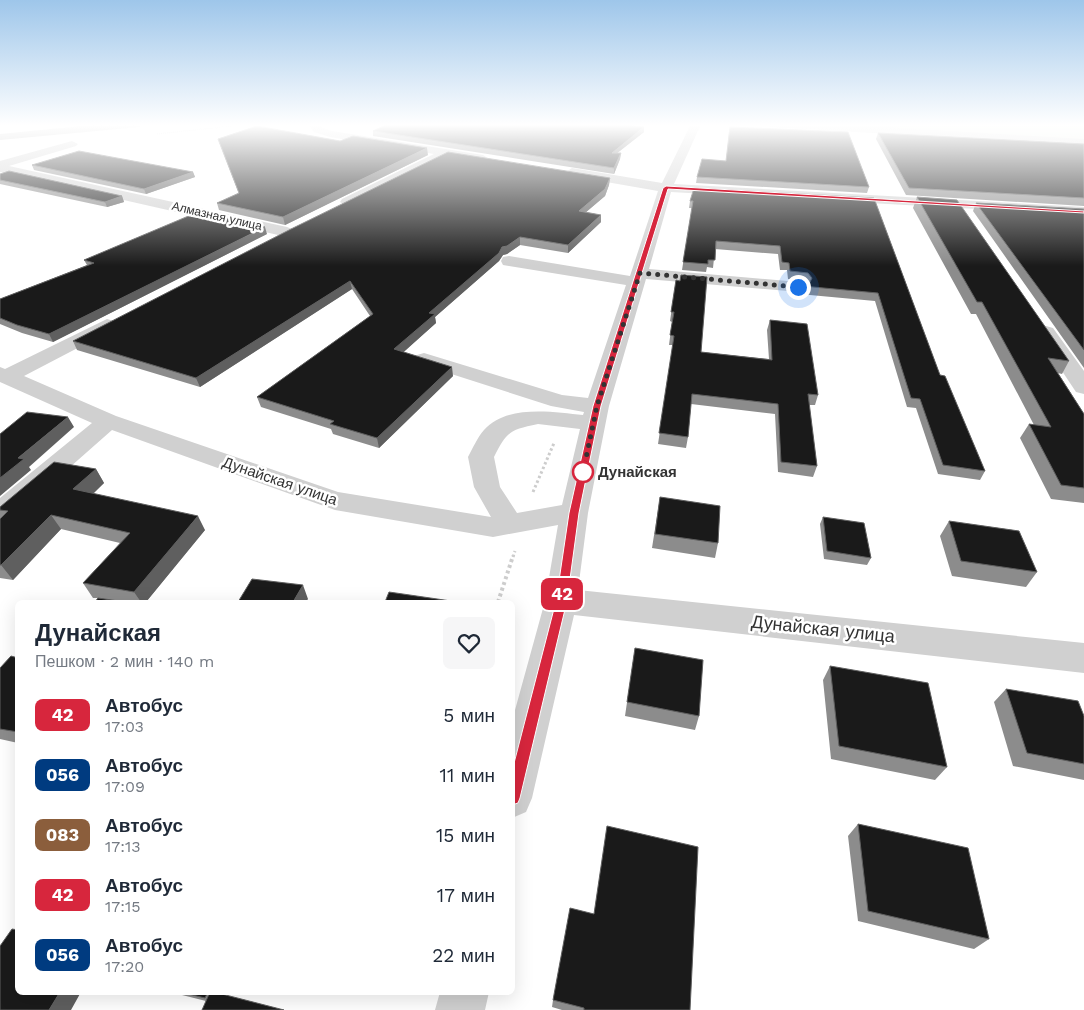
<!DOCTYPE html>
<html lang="ru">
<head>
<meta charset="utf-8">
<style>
  body { margin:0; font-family:"Work Sans",sans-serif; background:#f6f6f7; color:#1f2937; height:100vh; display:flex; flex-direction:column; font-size:19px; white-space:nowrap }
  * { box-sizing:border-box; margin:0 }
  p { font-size:16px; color:#747a83 }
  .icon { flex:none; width:28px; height:28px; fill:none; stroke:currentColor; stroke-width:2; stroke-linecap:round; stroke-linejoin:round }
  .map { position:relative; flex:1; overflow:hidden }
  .side { position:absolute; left:15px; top:600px; width:500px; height:395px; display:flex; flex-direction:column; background:#fff; border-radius:8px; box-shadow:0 5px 20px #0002 }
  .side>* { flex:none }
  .badge { padding:0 10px; border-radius:8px; font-size:18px; line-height:32px }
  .you { position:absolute; width:25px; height:25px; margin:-12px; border:4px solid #fff; border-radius:50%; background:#1a73e8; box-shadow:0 0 0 8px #1a73e833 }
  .map>.badge { position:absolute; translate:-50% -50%; box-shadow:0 0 0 2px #fff }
  .round { display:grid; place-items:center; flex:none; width:52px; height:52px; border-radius:8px; background:#f6f6f7 }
  .summary { display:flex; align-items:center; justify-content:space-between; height:85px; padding:0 20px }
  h1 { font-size:24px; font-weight:700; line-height:38px }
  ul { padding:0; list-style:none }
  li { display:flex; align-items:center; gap:15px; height:60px; padding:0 20px }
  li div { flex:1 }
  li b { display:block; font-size:19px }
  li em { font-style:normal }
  li .badge { min-width:55px; font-weight:700; text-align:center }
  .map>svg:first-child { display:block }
</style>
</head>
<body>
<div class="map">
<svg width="1084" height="1010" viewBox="0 0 1084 1010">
  <rect width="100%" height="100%" fill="#fff"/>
  <path fill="#e6ecdf" d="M 871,124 L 1084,124 L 1084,140 L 879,129 Z"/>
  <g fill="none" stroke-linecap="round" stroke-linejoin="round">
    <path stroke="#cdcdcd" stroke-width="1" stroke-dasharray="1 1" stroke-linecap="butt" d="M 157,134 L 250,124"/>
    <path stroke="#cdcdcd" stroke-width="3" stroke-dasharray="2.5 2.5" stroke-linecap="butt" d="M 533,492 L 554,443
      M 513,557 L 515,551"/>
    <path stroke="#cdcdcd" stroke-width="4" stroke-dasharray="3 3" stroke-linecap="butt" d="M 498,602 L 513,556"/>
    <path fill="#d0d0d0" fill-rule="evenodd" d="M 308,124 L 319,124 L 322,128 L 332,131 L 483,155 L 489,159 L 483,163 L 448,157 L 347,206 L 340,202 L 342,199 L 434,154 L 330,137 L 314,132 Z
      M 691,124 L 701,124 L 674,184 L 1084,207 L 1084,215 L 671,192 L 649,269 L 799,282 L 805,283 L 808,287 L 805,291 L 799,292 L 646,279 L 609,406 L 588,513 L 578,590 L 1084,643 L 1084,673 L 574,615 L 532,798 L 526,812 L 512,818 L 512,721 L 545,601 L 558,525 L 493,537 L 335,510 L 112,430 L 10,520 L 0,523 L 0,498 L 92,423 L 0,382 L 0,367 L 5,369 L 107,319 L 114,321 L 117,325 L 114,329 L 24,376 L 116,416 L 338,492 L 491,517 L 474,487 L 468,457 C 473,448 477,438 484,430 C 507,404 553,412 583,415 L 584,412 L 551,406 L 417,363 L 413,359 L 417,355 L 424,353 L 562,395 L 588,398 L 626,285 L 509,266 L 503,265 L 501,261 L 503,257 L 509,256 L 630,276 L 658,191 L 572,176 L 566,172 L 572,168 L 662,183 ZM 538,424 L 580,429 L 562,505 L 517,513 L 500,487 L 494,457 C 507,431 510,430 538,424 Z
      M 765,124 L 830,124 L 1084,139 L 1084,145 L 770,127 Z
      M 72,141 L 78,144 L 76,146 L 9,166 L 287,227 L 292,229 L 295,232 L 292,235 L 287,237 L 0,172 L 0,161 Z
      M 1046,326 L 1053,328 L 1084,371 L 1084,394 L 1076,392 L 1036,332 L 1039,328 Z
      M 440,992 L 489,992 L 485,1010 L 435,1010 Z"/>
    <path fill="#ababab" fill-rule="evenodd" d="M 102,124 L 144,124 L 139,127 L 0,140 L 0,134 Z"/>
  </g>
  <path fill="#8c8c8c" d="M 373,131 L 644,132 L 617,153 L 621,153 L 620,159 L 614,174 L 373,136 Z
    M 729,132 L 869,187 L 867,193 L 696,183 L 697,177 L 726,161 Z
    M 878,133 L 1084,144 L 1084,206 L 906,195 L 876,139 Z
    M 218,139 L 340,141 L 428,155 L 285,225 L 219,210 L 217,203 L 239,194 Z
    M 32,165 L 193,172 L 195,177 L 146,194 L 34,170 Z
    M 0,174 L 122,196 L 124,202 L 107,207 L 0,184 Z
    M 610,178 L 609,185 L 605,196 L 586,212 L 601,215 L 601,222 L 568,253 L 520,245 L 507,254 L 503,255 L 499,261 L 435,317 L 436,323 L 403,352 L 453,376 L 379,448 L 333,434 L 331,429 L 261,407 L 257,397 L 370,316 L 352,289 L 200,387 L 77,350 L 73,341 Z
    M 917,197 L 1069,361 L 1062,374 L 1058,373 L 1084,414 L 1084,503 L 1051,499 L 1020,438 L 1029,424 L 1034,425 L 976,314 L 971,314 L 913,208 Z
    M 874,198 L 940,375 L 985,471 L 980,480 L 938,474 L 916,408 L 907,407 L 875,301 L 799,294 L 802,286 L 808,284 L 805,281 L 788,279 L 787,270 L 780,270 L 778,254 L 715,249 L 713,268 L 707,267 L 706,272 L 682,270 L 692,208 L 689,208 L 690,201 Z
    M 976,203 L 1084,209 L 1084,368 L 973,211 Z
    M 267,234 L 53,342 L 22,333 L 0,324 L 0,299 L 87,265 L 84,260 Z
    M 676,280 L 701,352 L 769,359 L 767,330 L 770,320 L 818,395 L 815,405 L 809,405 L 817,466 L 813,477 L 778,472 L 775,414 L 691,404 L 688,437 L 686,448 L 658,444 L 673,345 L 669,345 L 672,322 L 670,321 Z
    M 96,469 L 104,483 L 93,494 L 205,530 L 146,602 L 95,602 L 98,598 L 93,598 L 83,583 L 120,543 L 61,529 L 13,580 L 0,578 L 0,507 Z
    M 660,497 L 718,543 L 715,558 L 652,548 Z
    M 823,517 L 871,558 L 867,565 L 824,559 L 820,524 Z
    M 949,521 L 1037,572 L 1026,587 L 952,576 L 940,536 Z
    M 635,648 L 699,716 L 695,730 L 625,716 Z
    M 18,658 L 18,743 L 0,739 L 0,668 Z
    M 830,666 L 947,767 L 935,780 L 831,759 L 823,680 Z
    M 1006,689 L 1084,716 L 1084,780 L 1013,766 L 994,702 Z
    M 858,824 L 989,939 L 974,949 L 858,921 L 848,836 Z
    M 170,992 L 216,992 L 206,1001 Z
    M 553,1000 L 690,1010 L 562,1010 L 552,1007 Z"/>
  <path fill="#5f5f5f" d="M 644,127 L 644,132 L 611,158 L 612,153 Z
    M 427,148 L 428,155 L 285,225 L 283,217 Z
    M 621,153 L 620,159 L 614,174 L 614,168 Z
    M 193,172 L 195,177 L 146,194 L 144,189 Z
    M 610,178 L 609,185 L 605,196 L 578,219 L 579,211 Z
    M 122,196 L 124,202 L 107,207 L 105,202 Z
    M 601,215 L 601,222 L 568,253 L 568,245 Z
    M 265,227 L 267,234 L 53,342 L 49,334 Z
    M 520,237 L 520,245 L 507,254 L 503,255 L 499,261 L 435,317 L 436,323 L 396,359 L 394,349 L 429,313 L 502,247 Z
    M 350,281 L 352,289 L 200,387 L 196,378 Z
    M 452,367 L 453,376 L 379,448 L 377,438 Z
    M 68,417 L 74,427 L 29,467 L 31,470 L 0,496 L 0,478 L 18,458 Z
    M 96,469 L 104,483 L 82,504 L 73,489 Z
    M 51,515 L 61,529 L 13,580 L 1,565 Z
    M 198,516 L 205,530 L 146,602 L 141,602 L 134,592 Z
    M 303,585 L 308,599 L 306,602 L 293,602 Z
    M 60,992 L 81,992 L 71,1010 L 49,1010 Z"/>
  <path fill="#1a1a1a" stroke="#5f5f5f" d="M 388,124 L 617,124 L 644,127 L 612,153 L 621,153 L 614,168 L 373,131 Z
    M 257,126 L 340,141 L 353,136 L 427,148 L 283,217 L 217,203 L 239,193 L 218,139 Z
    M 730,127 L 848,132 L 869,187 L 697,177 L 702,159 L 726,161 Z
    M 878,133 L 1084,144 L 1084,198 L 909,188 Z
    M 79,151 L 193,172 L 144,189 L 32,165 Z
    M 448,152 L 610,178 L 605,189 L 579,211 L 601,215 L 568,245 L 520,237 L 507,246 L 502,247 L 499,253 L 429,313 L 435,314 L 394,349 L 452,367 L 377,438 L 330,424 L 334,421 L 257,397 L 373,314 L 350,281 L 196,378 L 73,341 L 291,229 Z
    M 9,171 L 122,196 L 105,202 L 0,180 L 0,174 Z
    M 694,188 L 874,198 L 940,375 L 945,376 L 985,471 L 943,465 L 920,399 L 911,398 L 878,293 L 802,286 L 809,284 L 812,278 L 808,273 L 790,271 L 789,263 L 782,262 L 780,246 L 716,241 L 715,260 L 708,260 L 708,264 L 683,262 L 693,201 L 690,201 Z
    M 917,197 L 957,200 L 1069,361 L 1048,358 L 1084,414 L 1084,488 L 1061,485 L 1029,424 L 1051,427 L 982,302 L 977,302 Z
    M 976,203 L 1084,209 L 1084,350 Z
    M 198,212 L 265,227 L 49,334 L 17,325 L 0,318 L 0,299 L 94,263 L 84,260 Z
    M 681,275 L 707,277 L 701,352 L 772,360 L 770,320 L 807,324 L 818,395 L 808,394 L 817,466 L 781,462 L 778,404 L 692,394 L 688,437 L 659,433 L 674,336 L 670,335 L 674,312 L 671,312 L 676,280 L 680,281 Z
    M 27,412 L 68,417 L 18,458 L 24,459 L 0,478 L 0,434 Z
    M 54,462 L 96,469 L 73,489 L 198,516 L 134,592 L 83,583 L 130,533 L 51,515 L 1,565 L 0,565 L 0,519 L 8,511 L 0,510 L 0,507 Z
    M 660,497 L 720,506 L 718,543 L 655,534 Z
    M 823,517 L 864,523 L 871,558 L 827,551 Z
    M 949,521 L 1019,531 L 1037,572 L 961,561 Z
    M 252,579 L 303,585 L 293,602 L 238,602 Z
    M 389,592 L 451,601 L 450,602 L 385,602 Z
    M 98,598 L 125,602 L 95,602 Z
    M 635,648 L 703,660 L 699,716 L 627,702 Z
    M 11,656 L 18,658 L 18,732 L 0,729 L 0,668 Z
    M 830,666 L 928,683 L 947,767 L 839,746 Z
    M 1006,689 L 1078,701 L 1084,716 L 1084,764 L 1027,753 Z
    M 858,824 L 968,848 L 989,939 L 868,911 Z
    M 607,826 L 698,847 L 690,1010 L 584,1010 L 584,1008 L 553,1000 L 570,908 L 594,914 Z
    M 12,929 L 18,930 L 18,992 L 60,992 L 49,1010 L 0,1010 L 0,946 Z
    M 180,992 L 208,992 L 205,998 Z
    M 210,992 L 214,992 L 284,1010 L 202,1010 Z"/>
  <linearGradient id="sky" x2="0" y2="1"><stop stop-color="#9ec6ea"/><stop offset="0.47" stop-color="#fff"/><stop offset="1" stop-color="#fff" stop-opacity="0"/></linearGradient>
  <rect width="1084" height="266" fill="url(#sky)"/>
  <path fill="#d7263d" stroke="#fff" d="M 666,186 L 1084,211 L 1084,213 L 668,189 L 601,406 L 579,513 L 567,601 L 520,798 L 518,803 L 512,805 L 507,803 L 505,798 L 556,601 L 569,513 L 593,406 L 663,188 Z"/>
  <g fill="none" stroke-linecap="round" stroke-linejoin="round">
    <path stroke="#333" stroke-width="5" stroke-dasharray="0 9" d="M 583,472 L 597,406 L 640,273 L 798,287"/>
  </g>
  <circle fill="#fff" stroke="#d7263d" stroke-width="2.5" cx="583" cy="472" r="10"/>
  <g text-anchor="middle" stroke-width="5" stroke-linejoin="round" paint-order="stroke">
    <g font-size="12" fill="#333" stroke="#fff">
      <text transform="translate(217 216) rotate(13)" y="4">Алмазная улица</text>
    </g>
    <g font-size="15" font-weight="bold" fill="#333" stroke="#fff" text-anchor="start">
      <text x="598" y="477">Дунайская</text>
    </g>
    <g font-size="15" fill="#333" stroke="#fff">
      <text transform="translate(280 481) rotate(19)" y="5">Дунайская улица</text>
    </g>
    <g font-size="18" fill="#333" stroke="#fff">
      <text transform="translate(823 629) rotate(6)" y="6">Дунайская улица</text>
    </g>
  </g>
</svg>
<div class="you" style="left:798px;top:287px"></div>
<b class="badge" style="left:562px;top:594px;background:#d7263d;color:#fff">42</b>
<section class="side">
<div class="summary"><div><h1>Дунайская</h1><p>Пешком · 2 мин · 140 m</p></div><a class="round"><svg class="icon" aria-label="heart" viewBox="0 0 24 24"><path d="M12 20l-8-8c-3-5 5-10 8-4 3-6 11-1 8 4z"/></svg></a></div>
<ul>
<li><span class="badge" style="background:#d7263d;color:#fff">42</span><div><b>Автобус</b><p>17:03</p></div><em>5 мин</em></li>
<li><span class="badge" style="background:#003b80;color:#fff">056</span><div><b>Автобус</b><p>17:09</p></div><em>11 мин</em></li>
<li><span class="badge" style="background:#8b5e3c;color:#fff">083</span><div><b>Автобус</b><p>17:13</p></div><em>15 мин</em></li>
<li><span class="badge" style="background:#d7263d;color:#fff">42</span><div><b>Автобус</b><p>17:15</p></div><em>17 мин</em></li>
<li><span class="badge" style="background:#003b80;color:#fff">056</span><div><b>Автобус</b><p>17:20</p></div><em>22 мин</em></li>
</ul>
</section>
</div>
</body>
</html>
